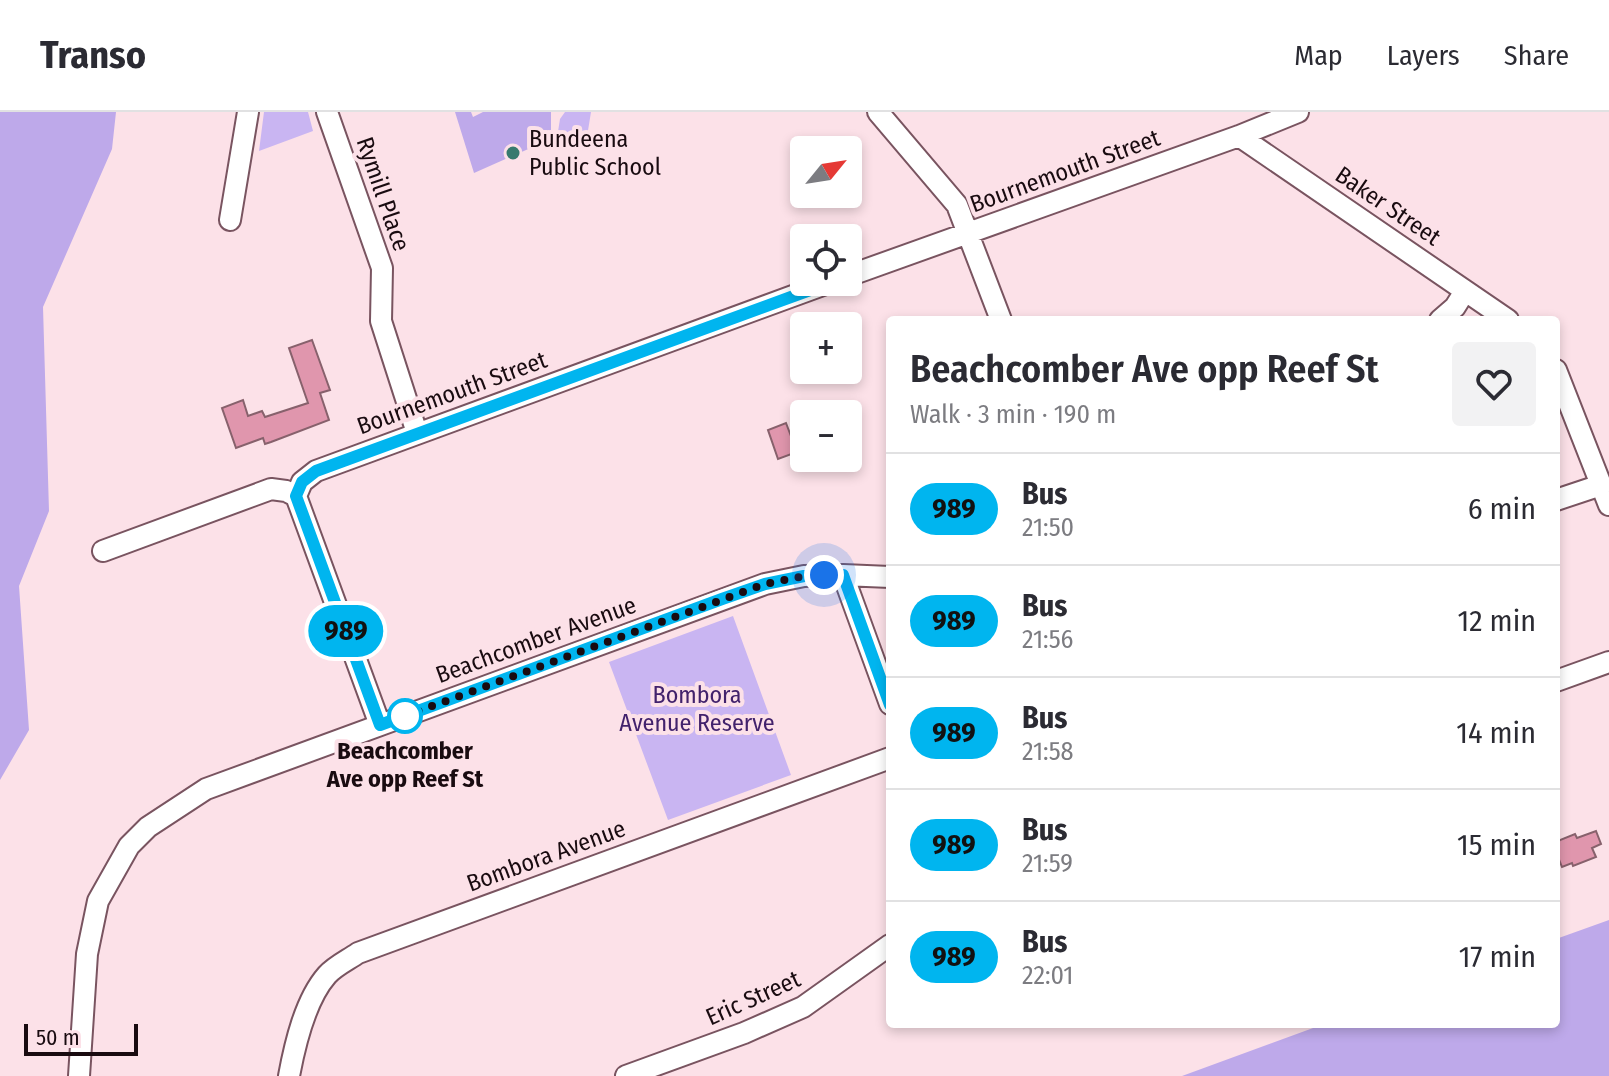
<!DOCTYPE html>
<html lang="en">
<head>
<meta charset="utf-8">
<style>
  body { margin:0; font-family:"Fira Sans Condensed",sans-serif; background:#f2f2f3; color:#2b2b33; height:100vh; display:flex; flex-direction:column; font-size:30px; white-space:nowrap }
  * { box-sizing:border-box; margin:0 }
  p { font-size:26px; color:#7c7c81 }
  .icon { flex:none; width:44px; height:44px; fill:none; stroke:currentColor; stroke-width:2; stroke-linecap:round; stroke-linejoin:round }
  .map { position:relative; flex:1; overflow:hidden }
  .drawer { position:absolute; left:886px; top:204px; width:674px; height:712px; display:flex; flex-direction:column; background:#fff; border-radius:8px; box-shadow:0 4px 12px #0003 }
  .drawer>* { flex:none }
  .badge { padding:0 16px; border-radius:26px; font-size:28px; line-height:52px }
  .needle { width:52px; rotate:60deg }
  .tools { position:absolute; left:790px; top:24px; display:grid; gap:16px }
  .tools a { display:grid; place-items:center; width:72px; height:72px; border-radius:8px; background:#fff; box-shadow:0 4px 12px #0003; font-size:40px }
  .scale { position:absolute; left:24px; bottom:20px; width:114px; box-sizing:border-box; padding-left:8px; border:4px solid #190b10; border-top:0; font-size:22px; line-height:28px; white-space:nowrap; color:#190b10; -webkit-text-stroke:6px #fce1e8; paint-order:stroke }
  .you { position:absolute; width:40px; height:40px; margin:-20px; border:6px solid #fff; border-radius:50%; background:#1a73e8; box-shadow:0 0 0 12px #1a73e833 }
  .map>.badge { position:absolute; translate:-50% -50%; box-shadow:0 0 0 4px #fff }
  .round { display:grid; place-items:center; flex:none; width:84px; height:84px; border-radius:8px; background:#f2f2f3 }
  .head { display:flex; align-items:center; justify-content:space-between; height:136px; padding:0 24px }
  h1 { font-size:38px; font-weight:600; line-height:60px }
  ul { padding:0; list-style:none }
  li { display:flex; align-items:center; gap:24px; height:112px; padding:0 24px; border-top:2px solid #e1e1e2 }
  li div { flex:1 }
  li b { display:block; font-size:30px }
  li em { font-style:normal }
  li .badge { min-width:88px; font-weight:700; text-align:center }
  header { display:flex; align-items:center; gap:48px; box-sizing:border-box; height:112px; padding:0 40px; background:#fff; border-bottom:2px solid #e1e1e2 }
  header strong { font-size:38px }
  nav { display:flex; gap:44px; margin-inline-start:auto; font-size:28px }
  .map>svg:first-child { display:block }
</style>
</head>
<body>
<header>
<strong>Transo</strong>
<nav><a>Map</a><a>Layers</a><a>Share</a></nav>
</header>
<div class="map">
<svg width="1609" height="964" viewBox="0 0 1609 964">
  <rect width="100%" height="100%" fill="#fce1e8"/>
  <path fill="#c9b5f2" d="M 264,0 L 308,0 L 313,19 L 259,39 Z
    M 565,0 L 591,0 L 586,31 L 570,37 L 557,26 L 560,7 Z
    M 733,504 L 791,663 L 668,708 L 609,550 Z"/>
  <path fill="#bea9ea" d="M 0,0 L 116,0 L 112,37 L 43,195 L 49,399 L 19,474 L 29,618 L 0,668 Z
    M 455,0 L 471,0 L 473,5 L 483,0 L 551,0 L 551,27 L 474,61 Z
    M 1609,808 L 1609,964 L 1182,964 L 1324,912 L 1556,912 L 1556,827 Z"/>
  <path fill="#e096ad" stroke="#87616c" stroke-width="2" d="M 312,228 L 330,278 L 320,281 L 329,308 L 271,330 L 265,332 L 263,326 L 236,336 L 222,296 L 243,288 L 248,304 L 262,299 L 265,305 L 308,291 L 289,236 Z
    M 786,311 L 797,340 L 778,347 L 768,318 Z
    M 1596,719 L 1601,732 L 1592,736 L 1596,745 L 1573,754 L 1572,751 L 1562,755 L 1556,740 L 1556,732 L 1560,728 L 1575,722 L 1577,726 Z"/>
  <g fill="none" stroke-linecap="round" stroke-linejoin="round">
    <defs>
      <path id="minor" d="M 327,0 L 382,156 L 381,209 L 417,321
        M 878,0 L 957,93 L 1001,208
        M 1239,24 L 1508,208
        M 230,108 L 248,0
        M 848,164 L 1239,24 L 1298,0
        M 1440,208 L 1455,195 L 1465,179
        M 1556,258 L 1609,393
        M 296,384 L 302,370 L 316,359 L 831,170
        M 296,384 L 380,613
        M 1556,388 L 1601,373
        M 103,439 L 271,377 L 286,379 L 296,384
        M 843,463 L 890,592
        M 1556,569 L 1609,550
        M 79,964 L 87,842 L 98,789 L 129,734 L 148,715 L 206,677 L 765,472 L 804,464 L 843,463 L 890,465
        M 289,964 C 295,932 305,888 327,863 C 335,854 348,848 358,841 L 890,646
        M 626,964 L 744,921 L 803,895 L 890,833"/>
    </defs>
    <use href="#minor" stroke="#795460" stroke-width="24"/>
    <use href="#minor" stroke="#fff" stroke-width="20"/>
  </g>
  <g fill="none" stroke-linecap="round" stroke-linejoin="round">
    <defs>
      <path id="line" d="M 832,170 L 316,359 L 302,370 L 296,384 L 380,613 L 722,487 L 765,472 L 804,464 L 843,463 L 890,593"/>
    </defs>
    <use href="#line" stroke="#fff" stroke-width="18"/>
    <use href="#line" stroke="#00b5ef" stroke-width="12"/>
    <path stroke="#190b10" stroke-width="8" stroke-dasharray="0 14.4" d="M 405,604 L 765,472 L 804,464 L 824,463"/>
  </g>
  <circle fill="#377a6e" stroke="#fce1e8" stroke-width="3" cx="513" cy="41" r="8"/>
  <circle fill="#fff" stroke="#00b5ef" stroke-width="4" cx="405" cy="604" r="16"/>
  <g text-anchor="middle" stroke-width="8" stroke-linejoin="round" paint-order="stroke">
    <g font-size="24" fill="#190b10" stroke="#fce1e8" text-anchor="start">
      <text x="529" y="35">Bundeena<tspan x="529" dy="28">Public School</tspan></text>
    </g>
    <g font-size="24" fill="#190b10" stroke="#fce1e8">
      <text transform="translate(1065 59) rotate(-20)" y="8">Bournemouth Street</text>
      <text transform="translate(383 82) rotate(71)" y="8">Rymill Place</text>
      <text transform="translate(1388 94) rotate(34)" y="8">Baker Street</text>
      <text transform="translate(452 281) rotate(-20)" y="8">Bournemouth Street</text>
      <text transform="translate(536 528) rotate(-20)" y="8">Beachcomber Avenue</text>
      <text transform="translate(546 744) rotate(-20)" y="8">Bombora Avenue</text>
      <text transform="translate(753 886) rotate(-24)" y="8">Eric Street</text>
    </g>
    <g font-size="24" fill="#42226c" stroke="#fce1e8">
      <text x="697" y="591">Bombora<tspan x="697" dy="28">Avenue Reserve</tspan></text>
    </g>
    <g font-size="24" font-weight="bold" fill="#190b10" stroke="#fce1e8">
      <text x="405" y="647">Beachcomber<tspan x="405" dy="28">Ave opp Reef St</tspan></text>
    </g>
  </g>
</svg>
<div class="tools">
<a><svg class="needle" viewBox="-14 -14 28 28"><path d="M0-13l5 13h-10z" fill="#e53935"/><path d="M0 13l5-13h-10z" fill="#7c7c81"/></svg></a>
<a><svg class="icon" aria-label="locate" viewBox="0 0 24 24"><circle cx="12" cy="12" r="6"/><path d="M12 2v4M12 18v4M2 12h4M18 12h4"/></svg></a>
<a>+</a>
<a>−</a>
</div>
<div class="scale">50 m</div>
<div class="you" style="left:824px;top:463px"></div>
<b class="badge" style="left:346px;top:519px;background:#00b5ef;color:#111">989</b>
<section class="drawer">
<div class="head"><div><h1>Beachcomber Ave opp Reef St</h1><p>Walk · 3 min · 190 m</p></div><a class="round"><svg class="icon" aria-label="heart" viewBox="0 0 24 24"><path d="M12 20l-8-8c-3-5 5-10 8-4 3-6 11-1 8 4z"/></svg></a></div>
<ul>
<li><span class="badge" style="background:#00b5ef;color:#111">989</span><div><b>Bus</b><p>21:50</p></div><em>6 min</em></li>
<li><span class="badge" style="background:#00b5ef;color:#111">989</span><div><b>Bus</b><p>21:56</p></div><em>12 min</em></li>
<li><span class="badge" style="background:#00b5ef;color:#111">989</span><div><b>Bus</b><p>21:58</p></div><em>14 min</em></li>
<li><span class="badge" style="background:#00b5ef;color:#111">989</span><div><b>Bus</b><p>21:59</p></div><em>15 min</em></li>
<li><span class="badge" style="background:#00b5ef;color:#111">989</span><div><b>Bus</b><p>22:01</p></div><em>17 min</em></li>
</ul>
</section>
</div>
</body>
</html>
